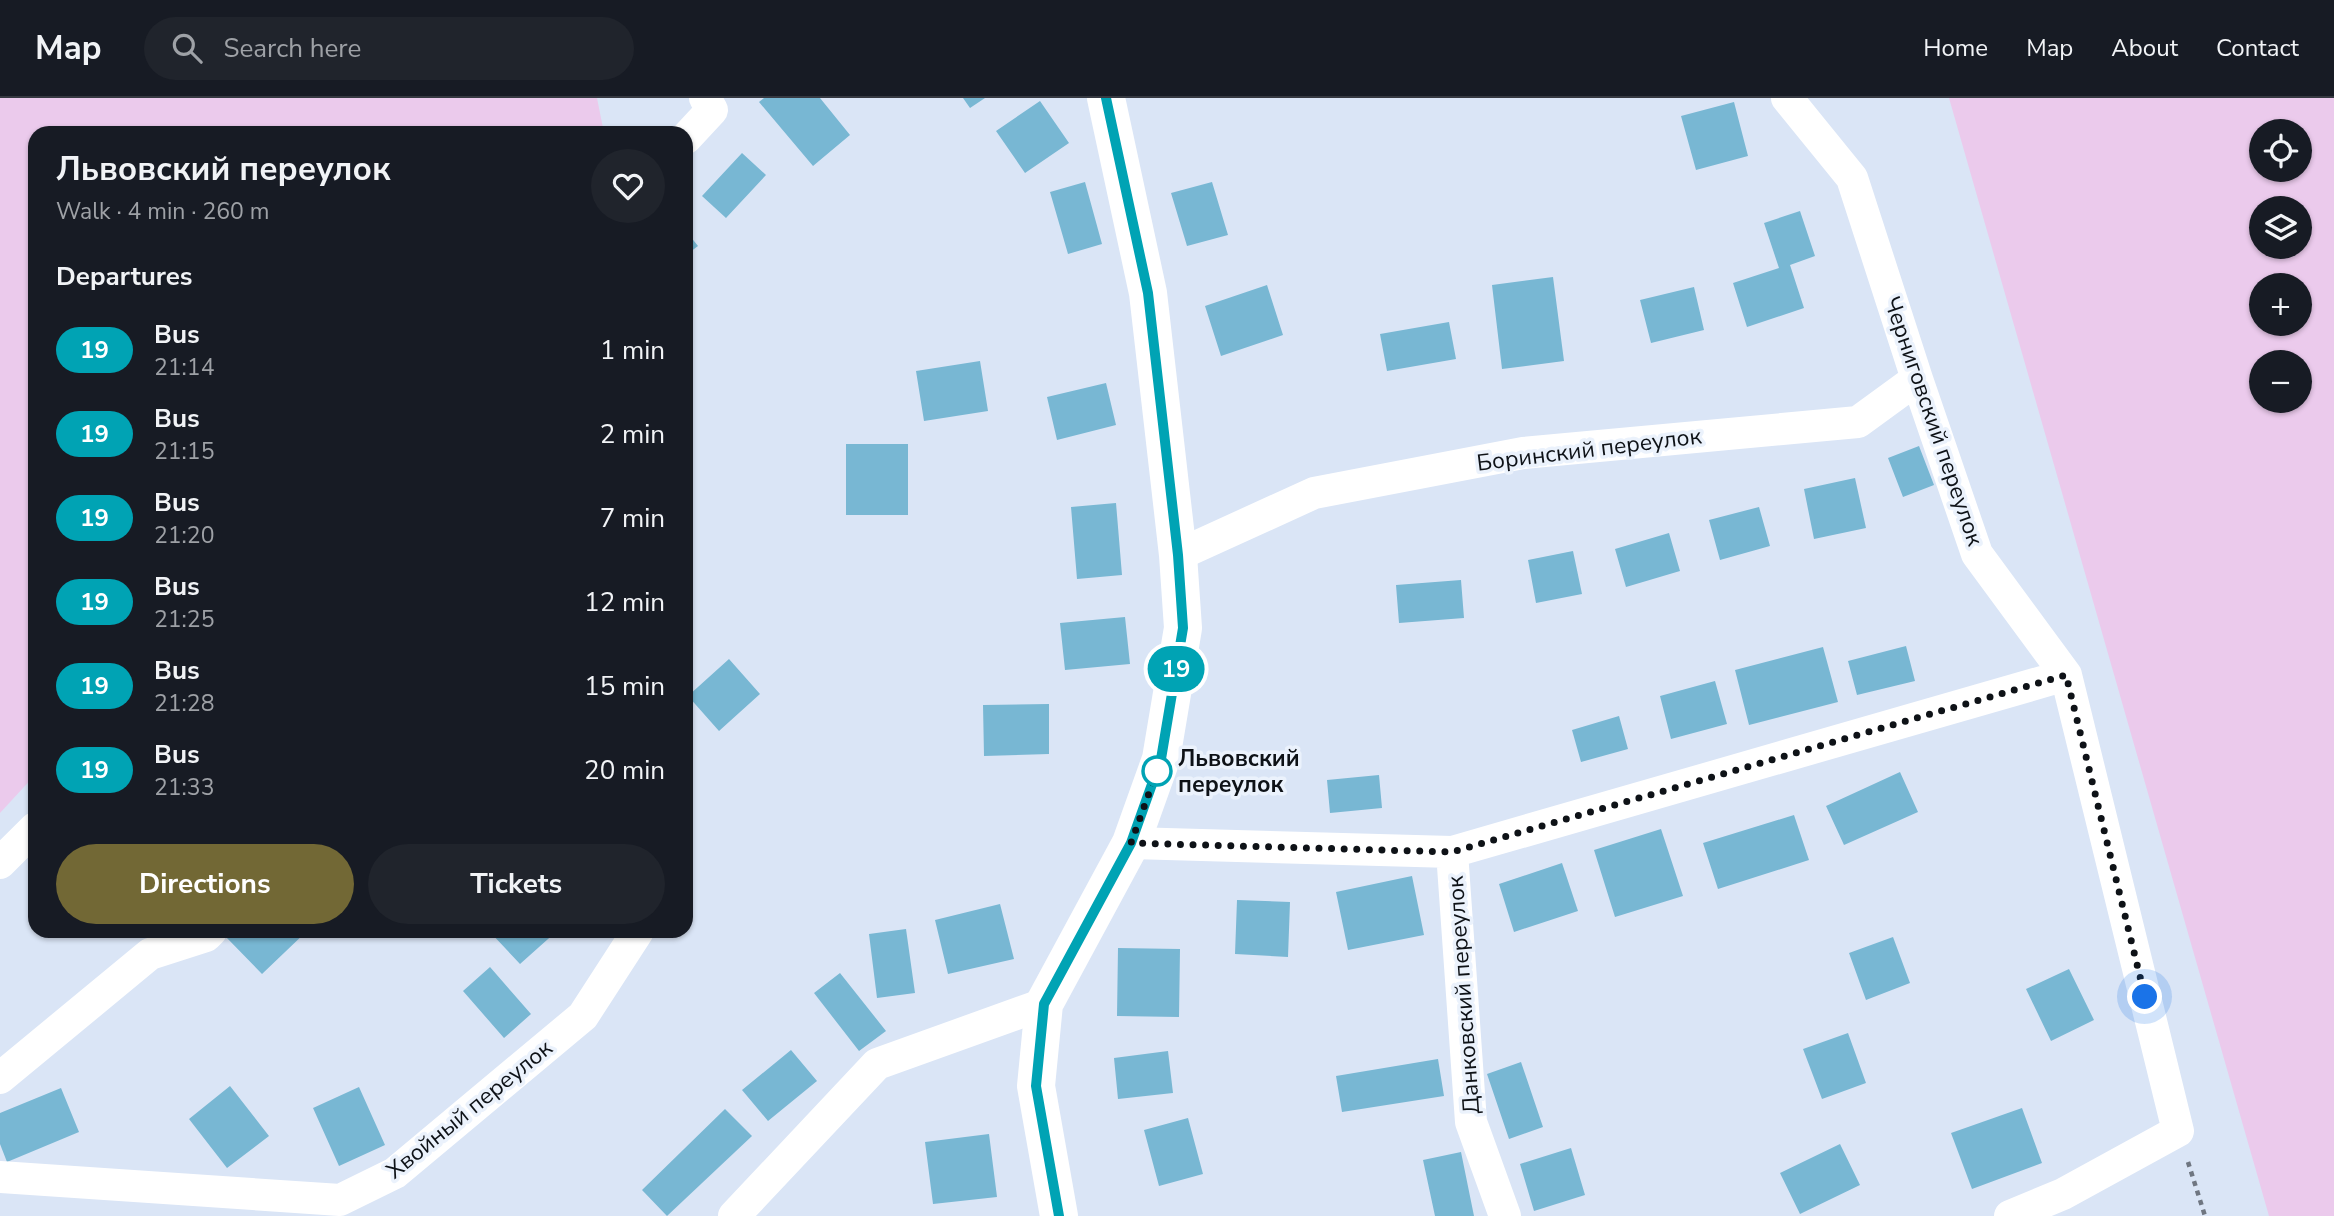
<!DOCTYPE html>
<html lang="en">
<head>
<meta charset="utf-8">
<style>
  body { margin:0; font-family:"Nunito Sans",sans-serif; background:#20242c; color:#f1f3f6; height:100vh; display:flex; flex-direction:column; font-size:26px; white-space:nowrap }
  * { box-sizing:border-box; margin:0 }
  p { font-size:23px; color:#9ea1a6 }
  .icon { flex:none; width:38px; height:38px; fill:none; stroke:currentColor; stroke-width:2; stroke-linecap:round; stroke-linejoin:round }
  .map { position:relative; flex:1; overflow:hidden }
  .sheet { position:absolute; left:28px; top:28px; width:665px; height:812px; display:flex; flex-direction:column; background:#171b24; border-radius:21px; box-shadow:0 2px 5px #0004 }
  .sheet>* { flex:none }
  .badge { padding:0 14px; border-radius:23px; font-size:24px; line-height:46px }
  .tools { position:absolute; left:2249px; top:21px; display:grid; gap:14px }
  .tools a { display:grid; place-items:center; width:63px; height:63px; border-radius:50%; background:#171b24; box-shadow:0 2px 5px #0004; font-size:35px }
  .you { position:absolute; width:35px; height:35px; margin:-18px; border:5px solid #fff; border-radius:50%; background:#1a73e8; box-shadow:0 0 0 10px #1a73e833 }
  .map>.badge { position:absolute; translate:-50% -50%; box-shadow:0 0 0 4px #fff }
  h2 { padding:0 28px; font-size:26px; line-height:63px }
  .round { display:grid; place-items:center; flex:none; width:74px; height:74px; border-radius:37px; background:#20242c }
  .headline { display:flex; align-items:center; justify-content:space-between; height:119px; padding:0 28px }
  h1 { font-size:33px; font-weight:700; line-height:52px }
  .action { display:flex; gap:14px; margin-top:auto; padding:14px 28px }
  .action a { flex:1; height:80px; border-radius:42px; background:#726835; color:#fff; font-size:28px; font-weight:700; line-height:80px; text-align:center }
  .action a+a { background:#20242c; color:#f1f3f6 }
  ul { padding:0; list-style:none }
  li { display:flex; align-items:center; gap:21px; height:84px; padding:0 28px }
  li div { flex:1 }
  li b { display:block; font-size:26px }
  li em { font-style:normal }
  li .badge { min-width:77px; font-weight:700; text-align:center }
  header { display:flex; align-items:center; gap:42px; box-sizing:border-box; height:98px; padding:0 35px; background:#171b24; border-bottom:2px solid #363941 }
  header strong { font-size:33px }
  nav { display:flex; gap:38px; margin-inline-start:auto; font-size:24px }
  .search { width:490px; height:63px; background:#20242c; display:flex; align-items:center; gap:18px; box-sizing:border-box; padding:0 24px; border-radius:38px; color:#9ea1a6; font-size:26px }
  .map>svg:first-child { display:block }
</style>
</head>
<body>
<header>
<strong>Map</strong>
<div class="search"><svg class="icon" aria-label="search" viewBox="0 0 24 24"><circle cx="10" cy="10" r="6"/><path d="M15 15l6 6"/></svg>Search here</div>
<nav><a>Home</a><a>Map</a><a>About</a><a>Contact</a></nav>
</header>
<div class="map">
<svg width="2334" height="1118" viewBox="0 0 2334 1118">
  <rect width="100%" height="100%" fill="#dae5f6"/>
  <path fill="#ebcaec" fill-rule="evenodd" d="M 0,0 L 597,0 L 604,35 L 35,35 L 35,677 L 0,715 Z
    M 1949,0 L 2334,0 L 2334,1118 L 2269,1118 ZM 2261,33 L 2300,33 L 2300,72 L 2261,72 ZM 2261,110 L 2300,110 L 2300,149 L 2261,149 ZM 2261,187 L 2300,187 L 2300,226 L 2261,226 ZM 2261,264 L 2300,264 L 2300,303 L 2261,303 Z"/>
  <path fill="#78b7d3" d="M 764,0 L 820,0 L 850,37 L 813,68 L 759,4 Z
    M 963,0 L 985,0 L 970,10 Z
    M 1040,3 L 1069,45 L 1025,75 L 996,33 Z
    M 1734,4 L 1748,58 L 1696,72 L 1681,18 Z
    M 742,55 L 766,77 L 726,120 L 702,98 Z
    M 1085,84 L 1102,146 L 1068,156 L 1050,94 Z
    M 1212,84 L 1228,137 L 1187,148 L 1171,95 Z
    M 1800,113 L 1815,158 L 1790,167 L 1804,210 L 1747,229 L 1733,185 L 1779,170 L 1764,125 Z
    M 686,133 L 698,148 L 686,157 Z
    M 1553,179 L 1564,263 L 1502,271 L 1492,187 Z
    M 1267,187 L 1283,237 L 1221,258 L 1205,208 Z
    M 1694,189 L 1704,232 L 1651,245 L 1640,202 Z
    M 1449,224 L 1456,261 L 1387,273 L 1380,236 Z
    M 980,263 L 988,313 L 924,323 L 916,273 Z
    M 1106,285 L 1116,327 L 1057,342 L 1047,299 Z
    M 846,346 L 908,346 L 908,417 L 846,417 Z
    M 1919,348 L 1934,387 L 1903,399 L 1888,360 Z
    M 1855,380 L 1866,430 L 1814,441 L 1804,391 Z
    M 1116,405 L 1122,477 L 1077,481 L 1071,409 Z
    M 1759,409 L 1770,448 L 1720,462 L 1709,422 Z
    M 1669,435 L 1680,473 L 1626,489 L 1615,451 Z
    M 1573,453 L 1582,496 L 1536,505 L 1528,462 Z
    M 1461,482 L 1464,520 L 1399,525 L 1396,487 Z
    M 1125,519 L 1130,566 L 1065,572 L 1060,525 Z
    M 1906,548 L 1915,583 L 1857,597 L 1848,563 Z
    M 1823,549 L 1838,604 L 1749,627 L 1735,572 Z
    M 729,561 L 760,596 L 719,633 L 688,598 Z
    M 1715,583 L 1727,626 L 1671,641 L 1660,598 Z
    M 1049,606 L 1049,656 L 984,658 L 983,607 Z
    M 1619,618 L 1628,651 L 1581,664 L 1572,632 Z
    M 1900,674 L 1918,714 L 1844,747 L 1826,708 Z
    M 1379,677 L 1382,710 L 1330,715 L 1327,682 Z
    M 1794,717 L 1809,762 L 1718,791 L 1703,745 Z
    M 1661,731 L 1683,798 L 1615,819 L 1594,752 Z
    M 1562,765 L 1578,813 L 1514,834 L 1499,786 Z
    M 1412,778 L 1424,837 L 1348,852 L 1336,794 Z
    M 1237,802 L 1290,804 L 1288,859 L 1235,856 Z
    M 1000,806 L 1014,861 L 948,876 L 935,822 Z
    M 906,831 L 915,895 L 877,900 L 869,836 Z
    M 233,833 L 307,833 L 262,876 L 226,839 Z
    M 489,833 L 557,833 L 520,866 Z
    M 1893,839 L 1910,885 L 1866,902 L 1849,855 Z
    M 1118,850 L 1180,851 L 1179,919 L 1117,918 Z
    M 490,869 L 531,916 L 504,940 L 463,893 Z
    M 2069,871 L 2094,922 L 2051,943 L 2026,891 Z
    M 840,875 L 886,933 L 859,953 L 814,895 Z
    M 1848,935 L 1866,985 L 1822,1001 L 1803,951 Z
    M 791,952 L 817,983 L 768,1023 L 742,992 Z
    M 1168,953 L 1173,995 L 1118,1001 L 1114,960 Z
    M 1438,961 L 1444,998 L 1342,1014 L 1336,978 Z
    M 1521,964 L 1543,1029 L 1509,1041 L 1487,976 Z
    M 230,988 L 269,1038 L 227,1070 L 189,1021 Z
    M 359,989 L 385,1047 L 339,1068 L 313,1010 Z
    M 61,990 L 79,1034 L 7,1064 L 0,1046 L 0,1015 Z
    M 2022,1010 L 2042,1065 L 1972,1091 L 1951,1035 Z
    M 725,1011 L 752,1038 L 667,1118 L 642,1092 Z
    M 1188,1020 L 1203,1076 L 1159,1088 L 1144,1032 Z
    M 989,1036 L 997,1099 L 933,1106 L 925,1044 Z
    M 1840,1046 L 1860,1087 L 1800,1116 L 1780,1075 Z
    M 1571,1050 L 1585,1097 L 1534,1113 L 1520,1066 Z
    M 1461,1054 L 1474,1118 L 1435,1118 L 1423,1062 Z"/>
  <g fill="none" stroke-linecap="round" stroke-linejoin="round">
    <path stroke="#6f7681" stroke-width="4.5" stroke-dasharray="5 5" stroke-linecap="butt" d="M 2188,1064 L 2205,1118"/>
    <path stroke="#fff" stroke-width="32" d="M 1787,0 L 1852,80 L 1917,281 L 1977,456 L 2066,577 L 2178,1033 L 2063,1096 L 2010,1118
      M 686,40 L 712,12 L 705,0
      M 1178,457 L 1314,395 L 1523,355 L 1858,324 L 1917,281
      M 1131,745 L 1452,754 L 2066,577
      M 1452,754 L 1471,1024 L 1505,1118
      M 0,765 L 35,730
      M 0,980 L 150,856 L 206,838 L 211,833
      M 0,1079 L 340,1102 L 395,1075 L 583,918 L 638,833
      M 734,1118 L 877,966 L 1044,906"/>
    <path stroke="#fff" stroke-width="38" d="M 1059,1118 L 1036,988 L 1044,906 L 1131,745 L 1161,661 L 1183,530 L 1178,457 L 1148,195 L 1106,0"/>
  </g>
  <g fill="none" stroke-linecap="round" stroke-linejoin="round">
    <defs>
      <path id="line" d="M 1059,1118 L 1036,988 L 1044,906 L 1131,745 L 1161,661 L 1183,530 L 1178,457 L 1148,195 L 1106,0"/>
    </defs>
    <use href="#line" stroke="#fff" stroke-width="16"/>
    <use href="#line" stroke="#00a3b4" stroke-width="10"/>
    <path stroke="#0e1217" stroke-width="7" stroke-dasharray="0 12.6" d="M 1157,673 L 1131,745 L 1452,754 L 2066,577 L 2145,899"/>
  </g>
  <circle fill="#fff" stroke="#00a3b4" stroke-width="3.5" cx="1157" cy="673" r="14"/>
  <g text-anchor="middle" stroke-width="7" stroke-linejoin="round" paint-order="stroke">
    <g font-size="23" fill="#0e1217" stroke="#ebf2fc">
      <text transform="translate(1934 323) rotate(71)" y="8">Черниговский переулок</text>
      <text transform="translate(1589 351) rotate(-7)" y="8">Боринский переулок</text>
      <text transform="translate(1463 897) rotate(-94)" y="8">Данковский переулок</text>
      <text transform="translate(469 1011) rotate(-39)" y="8">Хвойный переулок</text>
    </g>
    <g font-size="23" font-weight="bold" fill="#0e1217" stroke="#ebf2fc" text-anchor="start">
      <text x="1178" y="668">Львовский<tspan x="1178" dy="26">переулок</tspan></text>
    </g>
  </g>
</svg>
<div class="tools">
<a><svg class="icon" aria-label="locate" viewBox="0 0 24 24"><circle cx="12" cy="12" r="6"/><path d="M12 2v4M12 18v4M2 12h4M18 12h4"/></svg></a>
<a><svg class="icon" aria-label="layers" viewBox="0 0 24 24"><path d="M12 4l9 5-9 5-9-5zM3 14l9 5 9-5"/></svg></a>
<a>+</a>
<a>−</a>
</div>
<div class="you" style="left:2145px;top:899px"></div>
<b class="badge" style="left:1176px;top:571px;background:#00a3b4;color:#fff">19</b>
<section class="sheet">
<div class="headline"><div><h1>Львовский переулок</h1><p>Walk · 4 min · 260 m</p></div><a class="round"><svg class="icon" aria-label="heart" viewBox="0 0 24 24"><path d="M12 20l-8-8c-3-5 5-10 8-4 3-6 11-1 8 4z"/></svg></a></div>
<h2>Departures</h2>
<ul>
<li><span class="badge" style="background:#00a3b4;color:#fff">19</span><div><b>Bus</b><p>21:14</p></div><em>1 min</em></li>
<li><span class="badge" style="background:#00a3b4;color:#fff">19</span><div><b>Bus</b><p>21:15</p></div><em>2 min</em></li>
<li><span class="badge" style="background:#00a3b4;color:#fff">19</span><div><b>Bus</b><p>21:20</p></div><em>7 min</em></li>
<li><span class="badge" style="background:#00a3b4;color:#fff">19</span><div><b>Bus</b><p>21:25</p></div><em>12 min</em></li>
<li><span class="badge" style="background:#00a3b4;color:#fff">19</span><div><b>Bus</b><p>21:28</p></div><em>15 min</em></li>
<li><span class="badge" style="background:#00a3b4;color:#fff">19</span><div><b>Bus</b><p>21:33</p></div><em>20 min</em></li>
</ul>
<div class="action"><a>Directions</a><a>Tickets</a></div>
</section>
</div>
</body>
</html>
